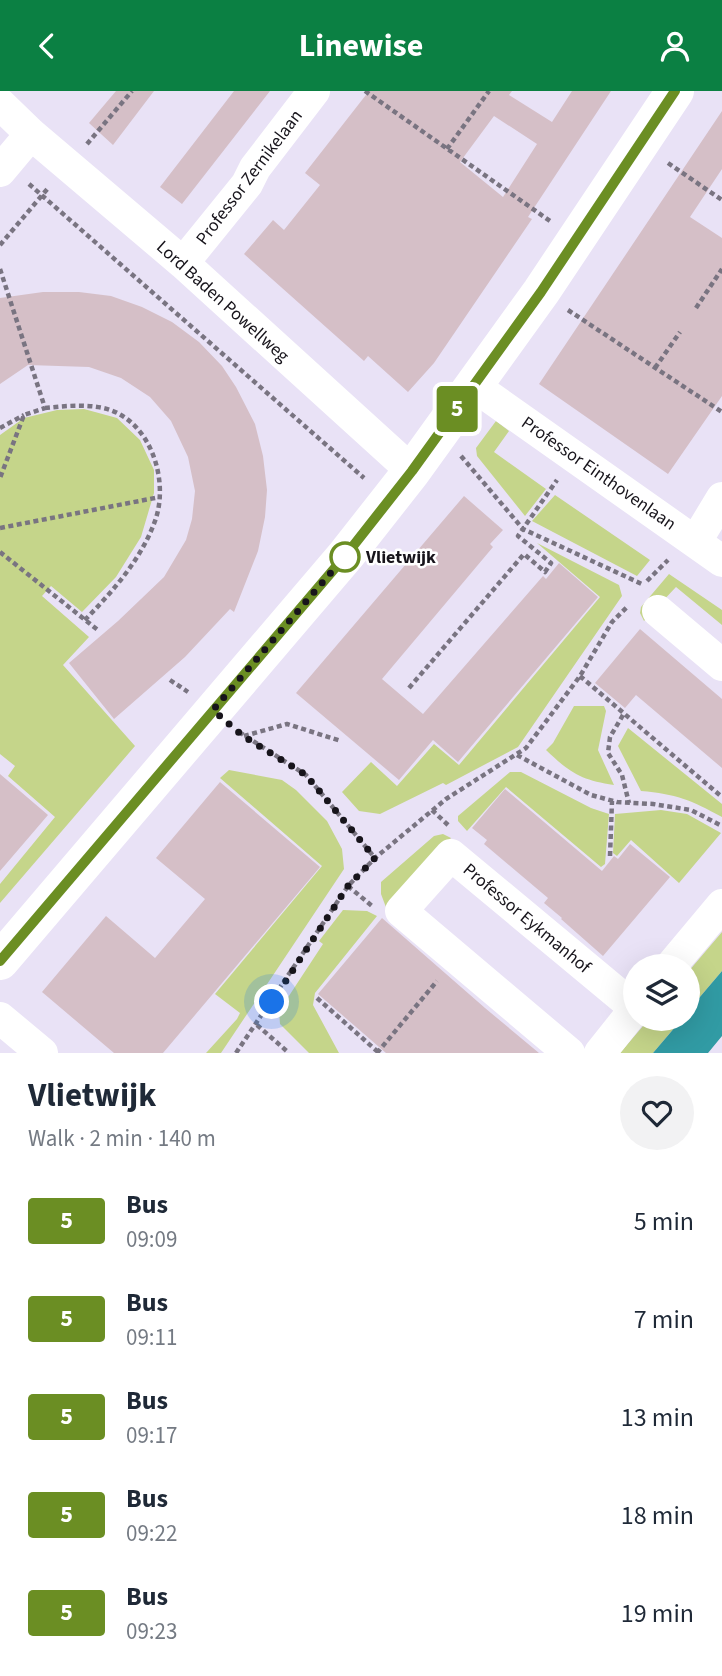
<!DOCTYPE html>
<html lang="en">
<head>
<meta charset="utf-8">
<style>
  body { margin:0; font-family:"Source Sans 3",sans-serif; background:#f2f2f3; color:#1f2937; height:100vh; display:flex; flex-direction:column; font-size:26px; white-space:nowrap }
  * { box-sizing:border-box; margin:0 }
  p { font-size:23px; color:#747a83 }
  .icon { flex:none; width:38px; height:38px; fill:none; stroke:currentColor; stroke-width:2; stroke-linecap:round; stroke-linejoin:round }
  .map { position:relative; height:962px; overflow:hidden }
  .side { display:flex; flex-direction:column; background:#fff; flex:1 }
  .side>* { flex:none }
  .badge { padding:0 14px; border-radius:5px; font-size:24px; line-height:46px }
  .tools { position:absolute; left:623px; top:863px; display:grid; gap:14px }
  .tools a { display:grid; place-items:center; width:77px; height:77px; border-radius:50%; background:#fff; box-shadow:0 7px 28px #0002; font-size:35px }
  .you { position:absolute; width:35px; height:35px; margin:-18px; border:5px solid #fff; border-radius:50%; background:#1a73e8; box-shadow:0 0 0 10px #1a73e833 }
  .map>.badge { position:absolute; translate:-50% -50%; box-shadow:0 0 0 4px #fff }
  .round { display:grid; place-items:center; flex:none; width:74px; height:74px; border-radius:37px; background:#f2f2f3 }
  .overview { display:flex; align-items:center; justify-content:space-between; height:119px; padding:0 28px }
  h1 { font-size:33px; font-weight:700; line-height:52px }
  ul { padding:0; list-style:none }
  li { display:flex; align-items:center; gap:21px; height:98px; padding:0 28px }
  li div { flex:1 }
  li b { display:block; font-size:26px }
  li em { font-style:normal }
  li .badge { min-width:77px; font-weight:700; text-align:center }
  header { display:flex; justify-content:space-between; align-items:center; height:91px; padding:0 28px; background:#0b8043; color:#fff; font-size:32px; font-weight:700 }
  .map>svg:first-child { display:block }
</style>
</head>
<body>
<header><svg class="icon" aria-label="back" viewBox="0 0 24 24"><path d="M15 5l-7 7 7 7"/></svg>Linewise<svg class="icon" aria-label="person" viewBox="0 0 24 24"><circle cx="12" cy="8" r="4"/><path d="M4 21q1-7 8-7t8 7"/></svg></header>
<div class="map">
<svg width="722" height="962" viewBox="0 0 722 962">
  <rect width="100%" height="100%" fill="#e9e2f6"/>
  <path fill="#c5d58a" d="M 84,318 L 117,327 L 140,349 L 154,379 L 154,402 L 141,446 L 116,486 L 82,521 L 51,495 L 42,505 L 89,546 L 63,574 L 135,655 L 0,812 L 0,793 L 55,726 L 8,685 L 15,675 L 0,663 L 0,344 L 24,327 L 57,319 Z
    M 496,330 L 509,340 L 494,361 L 546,398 L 525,425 L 477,365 L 476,357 Z
    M 555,404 L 650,469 L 637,485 L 532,430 Z
    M 537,452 L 619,494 L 622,505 L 518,656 L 446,694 L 443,692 L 380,723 L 359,720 L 342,701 L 371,671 L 397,695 L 434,653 L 459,674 L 600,506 Z
    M 669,483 L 722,519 L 722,534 L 676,496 L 644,530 L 640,522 L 641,516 Z
    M 574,615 L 604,615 L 606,620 L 598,659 L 614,694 C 581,689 570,682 546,659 L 553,652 Z
    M 628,637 L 722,713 L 722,726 C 691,709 676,703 641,700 L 618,655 Z
    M 229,679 L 282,689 L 296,699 L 327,730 L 342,758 L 344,778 L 221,962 L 206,962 L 237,928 L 240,922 L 215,903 L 322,775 L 220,687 Z
    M 510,681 L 521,681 L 591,717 L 609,723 L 605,773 L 601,776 L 506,696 L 467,740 L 458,730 L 458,725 Z
    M 661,719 L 687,723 L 721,742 L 679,792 L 631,749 L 617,765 L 613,762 L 615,723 Z
    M 443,743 L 451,747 L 387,819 L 381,803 L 381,791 L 434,745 Z
    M 343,819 L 367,820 L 377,825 L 315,902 L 313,914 L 339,962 L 309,962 L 280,933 L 279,920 L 323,853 L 319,850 Z
    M 722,841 L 722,880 L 688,920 L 688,881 Z
    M 649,928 L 682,928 L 653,962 L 620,962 Z"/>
  <path fill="#319ba4" d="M 722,880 L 722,945 L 708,962 L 653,962 L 682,928 L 688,928 L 688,920 Z"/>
  <path fill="#d5bfc7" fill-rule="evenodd" d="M 116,0 L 154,0 L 113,54 L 89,32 Z
    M 234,0 L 270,0 L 182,113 L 160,96 Z
    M 369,0 L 512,0 L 509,4 L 552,31 L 572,0 L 611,0 L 528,126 L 532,128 L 434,272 L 408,301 L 368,265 L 364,270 L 244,163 L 273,129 L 284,139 L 320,94 L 305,82 ZM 494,25 L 537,53 L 503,106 L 460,71 Z
    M 722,20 L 722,78 L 690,126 L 722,147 L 722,305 L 668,383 L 539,293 Z
    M 43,201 L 79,201 L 111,205 L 142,216 L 172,231 L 199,251 L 222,275 L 236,296 L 255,333 L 263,365 L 267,399 L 265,426 L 258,460 L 234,521 L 230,518 L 185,566 L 114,628 L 69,572 L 118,530 L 164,486 L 186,449 L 192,428 L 195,400 L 188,366 L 171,330 L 150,306 L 121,287 L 89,276 L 28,274 L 0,293 L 0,207 Z
    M 464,405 L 503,439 L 490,453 L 493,456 L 382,588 L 423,623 L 543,485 L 546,488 L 559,472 L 598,506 L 458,671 L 433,649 L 399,689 L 296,602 Z
    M 640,538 L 722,608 L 722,677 L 636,604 L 625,617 L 595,592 Z
    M 0,683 L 48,724 L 0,780 Z
    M 220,691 L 320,776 L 163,962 L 114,962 L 42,901 L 106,825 L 155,867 L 205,808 L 156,767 Z
    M 505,698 L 602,780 L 614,765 L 618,768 L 630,753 L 670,786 L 603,865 L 561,828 L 562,827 L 544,812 L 548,807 L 484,753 L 487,749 L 472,737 Z
    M 382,827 L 485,917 L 539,962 L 386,962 L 318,903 Z"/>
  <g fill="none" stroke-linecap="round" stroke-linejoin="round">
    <path stroke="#797481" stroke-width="4.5" stroke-dasharray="5 3.5" stroke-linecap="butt" d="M 365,0 L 550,130
      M 87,53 L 132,0
      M 447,58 L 489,0
      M 668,72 L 722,109
      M 29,93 L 364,387
      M 0,154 L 49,96
      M 0,178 L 45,317 L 24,324 L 0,387
      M 696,217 L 722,178
      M 568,219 L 722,321
      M 655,277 L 680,241
      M 45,317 C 64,315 84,313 103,317 C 150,327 170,389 155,430 C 141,469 112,501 84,530
      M 0,337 L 24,324
      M 461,365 L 523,438 L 644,494
      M 0,437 L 160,406
      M 0,461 L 99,540
      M 647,490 L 668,469
      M 580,585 L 722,706
      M 170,589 L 188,601
      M 409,597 L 524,463 L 545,481 L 551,472 L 518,445 L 557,389
      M 623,624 L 610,646 L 608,662 L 622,684 L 629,712
      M 239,641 L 306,684 L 375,767
      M 244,645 L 287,633 L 341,650
      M 517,664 L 591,704 L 617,711 L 653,713 L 691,719 L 722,735
      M 432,719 L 448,734
      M 610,765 L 612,710
      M 348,795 L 372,815
      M 317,907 L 378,961
      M 257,934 L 289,962
      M 236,962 L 348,795 L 375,767 L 446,708 L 526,657 L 580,585 L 612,531 L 627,516
      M 377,962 L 437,890"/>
    <path stroke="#fff" stroke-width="32" d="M 0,13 L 31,43 L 183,172 L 412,380
      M 0,80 L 31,43
      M 183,172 L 247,93 L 255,77 L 314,0
      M 474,295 L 722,470
      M 696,450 L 722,407
      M 658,520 L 722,574
      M 671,875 L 722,814
      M 0,927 L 42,962
      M 569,962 L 401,820 L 451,764 L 635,917
      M 600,962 L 635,918"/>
    <path stroke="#fff" stroke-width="38" d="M 0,870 L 346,464 L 412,380 L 541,201 L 675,0"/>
  </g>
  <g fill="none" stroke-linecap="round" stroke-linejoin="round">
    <defs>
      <path id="line" d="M 0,870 L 346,464 L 412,380 L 541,201 L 675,0"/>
    </defs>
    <use href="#line" stroke="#fff" stroke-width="16"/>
    <use href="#line" stroke="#6b8e23" stroke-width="10"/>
    <path stroke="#17141b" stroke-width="7" stroke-dasharray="0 12.6" d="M 272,911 L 348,795 L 375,767 L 306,684 L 243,645 L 213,619 L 346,464 L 345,466"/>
  </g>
  <circle fill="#fff" stroke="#6b8e23" stroke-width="3.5" cx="345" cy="466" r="14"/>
  <g text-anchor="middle" stroke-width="5" stroke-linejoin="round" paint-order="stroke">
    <g font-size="18" fill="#17141b" stroke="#fff">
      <text transform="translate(249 86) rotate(-53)" y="6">Professor Zernikelaan</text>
      <text transform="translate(223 210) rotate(42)" y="6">Lord Baden Powellweg</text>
      <text transform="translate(599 382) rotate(35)" y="6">Professor Einthovenlaan</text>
      <text transform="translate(527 827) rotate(40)" y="6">Professor Eykmanhof</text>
    </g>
    <g font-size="18" font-weight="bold" fill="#17141b" stroke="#fff" text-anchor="start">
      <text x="366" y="472">Vlietwijk</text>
    </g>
  </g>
</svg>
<div class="tools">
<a><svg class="icon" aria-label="layers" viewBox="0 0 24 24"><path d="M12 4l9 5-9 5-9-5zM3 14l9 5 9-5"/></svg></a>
</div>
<div class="you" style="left:272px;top:911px"></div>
<b class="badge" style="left:457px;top:318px;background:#6b8e23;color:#fff">5</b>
</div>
<section class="side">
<div class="overview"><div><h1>Vlietwijk</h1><p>Walk · 2 min · 140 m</p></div><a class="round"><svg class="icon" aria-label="heart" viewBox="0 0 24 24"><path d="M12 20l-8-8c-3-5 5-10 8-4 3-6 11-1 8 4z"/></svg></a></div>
<ul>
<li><span class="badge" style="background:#6b8e23;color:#fff">5</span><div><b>Bus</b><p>09:09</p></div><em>5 min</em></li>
<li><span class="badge" style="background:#6b8e23;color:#fff">5</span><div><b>Bus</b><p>09:11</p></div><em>7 min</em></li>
<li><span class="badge" style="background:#6b8e23;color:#fff">5</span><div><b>Bus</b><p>09:17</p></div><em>13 min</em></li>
<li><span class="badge" style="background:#6b8e23;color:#fff">5</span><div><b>Bus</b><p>09:22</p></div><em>18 min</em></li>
<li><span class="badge" style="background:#6b8e23;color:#fff">5</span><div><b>Bus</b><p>09:23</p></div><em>19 min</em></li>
</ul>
</section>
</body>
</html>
